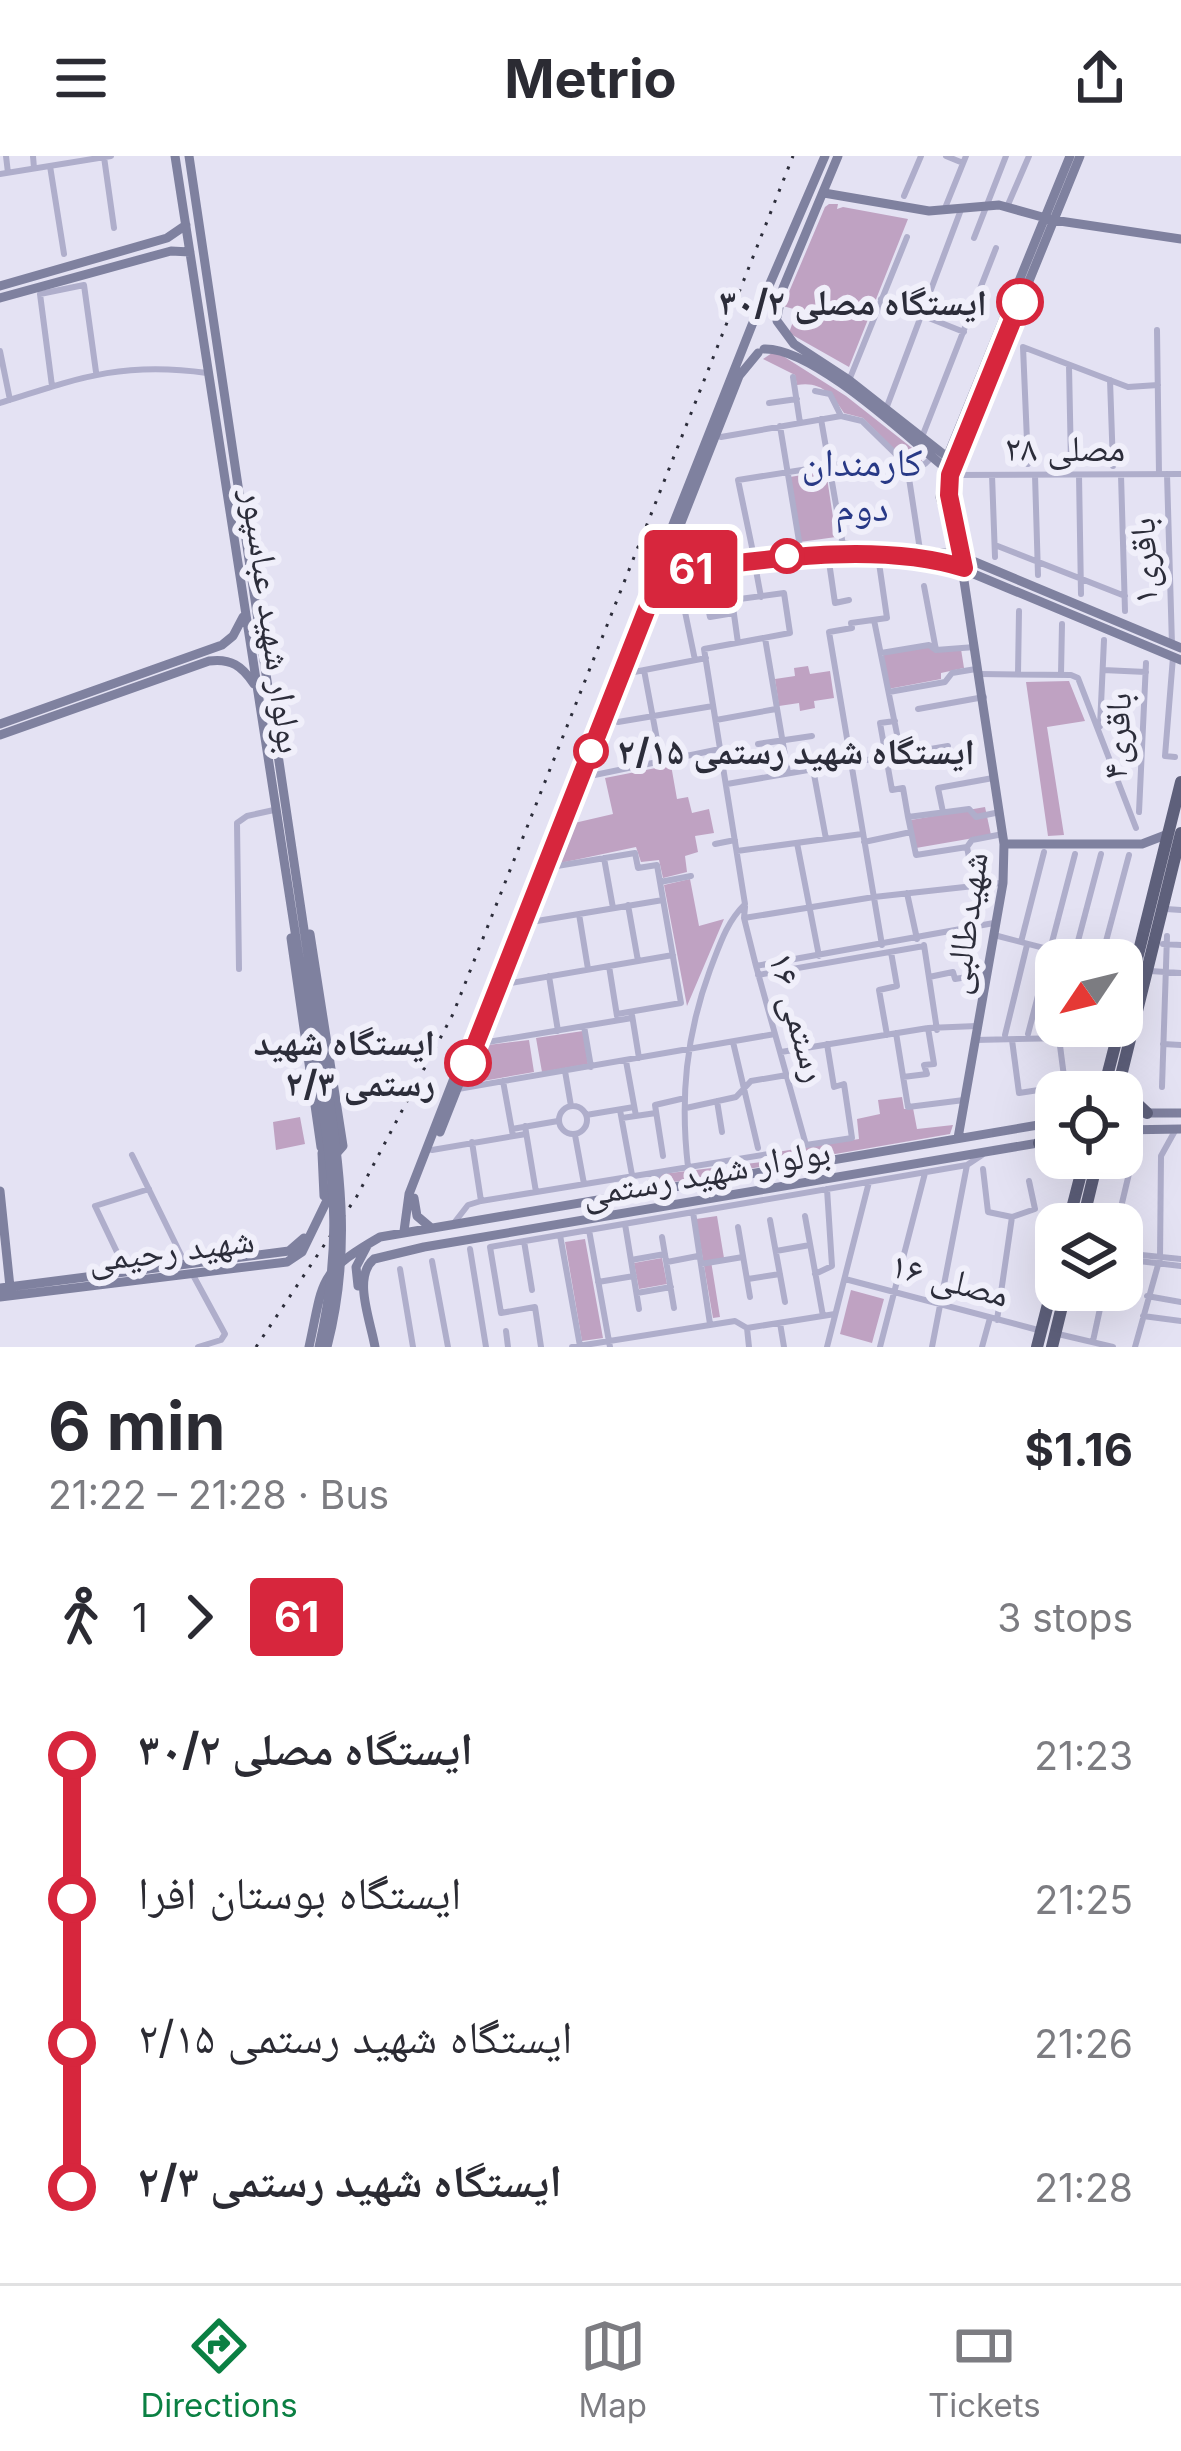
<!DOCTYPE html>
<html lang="en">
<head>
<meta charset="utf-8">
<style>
  body { margin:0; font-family:Inter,"Noto Naskh Arabic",sans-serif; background:#f2f2f3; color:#2b2b33; height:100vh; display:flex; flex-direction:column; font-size:45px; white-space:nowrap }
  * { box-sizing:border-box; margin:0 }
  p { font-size:39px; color:#7c7c81 }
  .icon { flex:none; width:66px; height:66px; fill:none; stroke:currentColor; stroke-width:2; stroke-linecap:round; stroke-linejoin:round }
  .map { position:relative; height:1191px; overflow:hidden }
  .drawer { display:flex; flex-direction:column; background:#fff; flex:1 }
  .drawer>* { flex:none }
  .badge { padding:0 24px; border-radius:9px; font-size:42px; line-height:78px }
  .needle { width:78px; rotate:235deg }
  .buttons { position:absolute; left:1035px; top:783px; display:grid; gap:24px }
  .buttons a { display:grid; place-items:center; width:108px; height:108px; border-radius:24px; background:#fff; box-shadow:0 12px 48px #0002; font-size:60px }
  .map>.badge { position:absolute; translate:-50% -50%; box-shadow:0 0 0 6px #fff }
  .legs { display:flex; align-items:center; gap:18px; height:132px; padding:0 48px; font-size:39px }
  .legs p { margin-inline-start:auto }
  .headline { display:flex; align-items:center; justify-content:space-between; height:204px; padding:0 48px }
  h1 { font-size:66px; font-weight:700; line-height:90px }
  ul { padding:0 48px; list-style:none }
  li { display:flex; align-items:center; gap:42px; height:144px; font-size:45px }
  li i { display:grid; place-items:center; width:18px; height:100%; margin:0 15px; background:currentColor }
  li i::after { content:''; width:30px; height:30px; margin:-15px; border:9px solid; border-radius:50%; background:#fff }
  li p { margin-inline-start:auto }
  li:first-child i { background:linear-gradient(#0000 50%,currentColor 0) }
  li:last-child i { background:linear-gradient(currentColor 50%,#0000 0) }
  header { display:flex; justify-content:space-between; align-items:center; height:156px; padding:0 48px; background:#fff; font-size:54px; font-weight:700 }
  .dock { display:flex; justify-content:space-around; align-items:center; height:168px; border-top:3px solid #e1e1e2; background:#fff; font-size:33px; color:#7c7c81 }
  .dock a { display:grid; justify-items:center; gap:6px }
  .dock .current { color:#0b8043 }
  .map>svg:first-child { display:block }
</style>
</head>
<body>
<header><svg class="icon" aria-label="menu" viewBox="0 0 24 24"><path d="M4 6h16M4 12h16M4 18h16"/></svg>Metrio<svg class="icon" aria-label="share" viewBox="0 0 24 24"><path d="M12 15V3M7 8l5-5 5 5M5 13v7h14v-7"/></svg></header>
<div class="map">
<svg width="1181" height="1191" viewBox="0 0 1181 1191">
  <rect width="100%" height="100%" fill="#e4e2f3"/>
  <path fill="#bfa2c2" d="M 829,48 L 838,48 L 837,53 L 843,51 L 908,63 L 849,211 L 789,177 L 797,154 L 783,150 L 825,51 Z
    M 775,195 L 846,240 L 921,299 L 922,305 L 906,305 L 863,262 L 844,257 C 832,238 821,225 797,229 L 795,219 L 763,203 Z
    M 826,315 L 836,381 L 800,386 L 790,321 Z
    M 928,491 L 961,493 L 964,512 L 941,517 L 941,523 L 888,533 L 883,498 Z
    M 808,510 L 810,518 L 830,515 L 834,542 L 814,545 L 815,552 L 800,555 L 799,547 L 779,550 L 775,523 L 795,520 L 794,512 Z
    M 1069,525 L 1085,565 L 1047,571 L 1064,679 L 1048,680 L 1026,526 Z
    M 671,609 L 677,643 L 688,641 L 692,657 L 709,653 L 714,677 L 695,680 L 698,696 L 685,700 L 687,716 L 663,722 L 659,704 L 641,706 L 636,691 L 551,709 L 570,668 L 613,658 L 605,622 Z
    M 985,651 L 991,679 L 916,692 L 911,664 Z
    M 690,723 L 699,770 L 724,763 L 687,850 L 664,729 Z
    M 583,875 L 588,908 L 542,916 L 536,882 Z
    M 529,884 L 534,916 L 466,928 L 480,890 Z
    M 902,941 L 904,953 L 913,952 L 917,973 L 953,969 L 950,978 L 651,1030 L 662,1018 L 778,1004 L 777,996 L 859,983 L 857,963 L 880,958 L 878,944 Z
    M 300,961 L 305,988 L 276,994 L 273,966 Z
    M 717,1060 L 724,1102 L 711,1105 L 720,1161 L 713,1162 L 696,1063 Z
    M 585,1083 L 603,1182 L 582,1185 L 565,1086 Z
    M 662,1102 L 667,1128 L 639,1133 L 634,1107 Z
    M 851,1134 L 884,1143 L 872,1187 L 840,1178 Z"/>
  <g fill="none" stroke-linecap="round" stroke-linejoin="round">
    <path stroke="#afaecb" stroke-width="6" d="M 6,0 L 8,17
      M 33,0 L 34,12
      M 946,0 L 963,7
      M 104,1 L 114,72
      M 50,10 L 64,98
      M 0,18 L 111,0
      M 904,40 L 921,0
      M 1007,51 L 1029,0
      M 945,52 L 966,0
      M 974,82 L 1006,0
      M 881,143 L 964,176
      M 1157,174 L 1159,318
      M 0,195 L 10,244
      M 1069,210 L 1071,308
      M 793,221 L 800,267
      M 850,222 L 907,81
      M 1110,224 L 1113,310
      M 52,230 L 40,138 L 84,129 L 96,216
      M 815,235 L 830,238 L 841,260 L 862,265 L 907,309 L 925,308 L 932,301
      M 0,247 C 78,222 123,205 207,217
      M 769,247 L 797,243
      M 886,253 L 962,51
      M 821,263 L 843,389
      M 780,270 L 800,391
      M 721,281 L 841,260
      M 922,281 L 996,92
      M 1028,308 L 1023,191 L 1128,231 L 1158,229
      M 907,309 L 920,394
      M 1167,318 L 1172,489
      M 951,319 L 1181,318
      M 992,319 L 995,401
      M 1035,319 L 1038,419
      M 1079,319 L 1081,438
      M 1121,319 L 1125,455
      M 995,389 L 1125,440
      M 753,396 L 738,324 L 852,306
      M 828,399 L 835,447 L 849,444
      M 878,400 L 887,462 L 851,467 L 852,472 L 829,476 L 882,789
      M 755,409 L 761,441
      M 924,430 L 936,494
      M 684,451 L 695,504
      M 647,457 L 707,447 L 710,461 L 734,457
      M 874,464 L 901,598
      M 765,482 L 788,617
      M 881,497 L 929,489 L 936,494 L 975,491
      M 1173,501 L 1165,600 L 1175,601
      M 644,514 L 661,605
      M 1103,514 L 1146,516
      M 629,517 L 706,502
      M 980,518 L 1071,519 L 1078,522 L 1136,672
      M 1018,518 L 1019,455
      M 1061,518 L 1062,468
      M 889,536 L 945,526 L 952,517 L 976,513
      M 918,553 L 984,541
      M 716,564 L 776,553
      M 895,565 L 880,567 L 892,634 L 903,632 L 908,661
      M 618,566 L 713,550
      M 1100,570 L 1104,484
      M 758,588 L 812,580
      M 813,613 L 826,683
      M 580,622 L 720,593
      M 727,628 L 948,590
      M 943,656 L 938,632 L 993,622
      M 1000,656 L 976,661 L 969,653 L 908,661 L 916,699 L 967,691 L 972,684 L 1003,678
      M 1139,656 L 1146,507
      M 864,686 L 911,676
      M 797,687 L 819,800
      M 715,688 L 735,684
      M 967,691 L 970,707
      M 737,695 L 862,678
      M 604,702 L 613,752
      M 545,712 L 635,697 L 638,712 L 657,709 L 681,847 L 617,858
      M 660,726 L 691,720
      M 907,737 L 917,783
      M 628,749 L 638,805
      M 745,751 L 744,762 L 756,810 L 806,989 L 852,982 L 844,928 L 834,931 L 827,888
      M 1166,753 L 1181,754
      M 579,758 L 588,813
      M 744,762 L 874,741 L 1001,727
      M 525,767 L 663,744
      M 994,779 L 1090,804
      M 1021,786 L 1044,696
      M 1163,788 L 1181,789
      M 924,789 L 937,874
      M 1073,804 L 1101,698
      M 1101,804 L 1129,699
      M 609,810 L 617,860
      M 756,810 L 994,767
      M 239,813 L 237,667 L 247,660 L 274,654
      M 1150,815 L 1181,817
      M 758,819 L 924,790
      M 549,820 L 558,875
      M 929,821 L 953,816 L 955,823 L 985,818
      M 499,829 L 673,799
      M 632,859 L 639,902
      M 584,870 L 591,911
      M 1083,876 L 1085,870
      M 896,877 L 908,951 L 964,944
      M 1055,877 L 1057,870
      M 1028,878 L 1075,698
      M 887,879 L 879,834 L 897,830 L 891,796
      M 1005,879 L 1027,789
      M 1059,882 L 1066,936
      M 975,884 L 1115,881
      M 1012,884 L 1019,937 L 1065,930
      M 733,886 L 758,992
      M 476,888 L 632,862
      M 1163,888 L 1181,889
      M 781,896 L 928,872 L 977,870
      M 626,905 L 636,960
      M 565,915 L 571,950
      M 903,921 L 927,918 L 924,909 L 934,908 L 928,872
      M 503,925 L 513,980
      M 1162,931 L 1167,780
      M 458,933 L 775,878
      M 717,945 L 722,976
      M559 964a14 14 0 1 1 28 0a14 14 0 1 1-28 0Z
      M 686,952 L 736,941 L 751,925 L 787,919
      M 620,954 L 632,1019
      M 586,959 L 634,951
      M 622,962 L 656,957
      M 525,970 L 536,1036
      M 512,973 L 558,965
      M 575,979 L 584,1028
      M 472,986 L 481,1045
      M 432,994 L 526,978
      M 132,999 L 186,1109
      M 663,1000 L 655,949 L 685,942
      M 688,1011 C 680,942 686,879 710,814 C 720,788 726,767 745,748 L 704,493 L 790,477 L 784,437 L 732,444 L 738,487
      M 983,1013 L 988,1056 L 1012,1061 L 1035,1053 L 1029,1025
      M 640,1036 L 661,1016
      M 693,1056 L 710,1168
      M 805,1060 L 823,1160
      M 770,1064 L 785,1146
      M 454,1067 L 468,1049 L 481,1045 L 769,998 L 776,998 L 790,1011
      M 625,1068 L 639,1153
      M 1117,1068 L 1132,1005
      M 738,1071 L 750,1141
      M 589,1074 L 610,1191
      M 560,1079 L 580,1190
      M 662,1081 L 674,1152
      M 524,1085 L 532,1134
      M 470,1093 L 486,1191
      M 776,1095 L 810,1089
      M 1122,1097 L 1181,1103
      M 1122,1103 L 1181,1110
      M 1160,1103 L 1161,1000 L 1176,973
      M 631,1104 L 665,1098
      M 432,1105 L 448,1191
      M 667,1106 L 698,1100
      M 701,1108 L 743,1101
      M 400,1113 L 413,1191
      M 126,1115 L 95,1050 L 149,1033
      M 815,1118 L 832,1110 L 827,1033
      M 193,1119 L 225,1178 L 221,1184 L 198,1191
      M 748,1123 L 780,1118
      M 845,1123 L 1038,1174
      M 598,1126 L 634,1120
      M 637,1137 L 671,1131
      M 1147,1140 L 1181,1146
      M 1143,1160 L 1181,1165
      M 997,1164 L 1012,1061
      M 780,1167 L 784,1191
      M 747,1172 L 835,1158
      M 506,1175 L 508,1191
      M 1058,1178 L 1113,1191
      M 1093,1185 L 1101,1148
      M 541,1191 L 535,1151 L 501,1157 L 490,1091 L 967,1009 L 982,999
      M 572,1191 L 735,1165 L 747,1172 L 749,1191
      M 827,1191 L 869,1026
      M 880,1191 L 925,1017
      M 932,1191 L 967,1009
      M 982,1191 L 990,1162
      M 1135,1191 L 1158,1109"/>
    <path stroke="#7f819f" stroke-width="9" d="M 175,0 L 320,937
      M 189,0 L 328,935
      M 824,37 L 929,55 L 999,49 L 1053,64 L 1181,83
      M 0,130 L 167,82 L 186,69
      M 0,142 L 171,95 L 190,96
      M 777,161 L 783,132 L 838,0
      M 777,165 L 794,188 L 849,224 L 947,301
      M 764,193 C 812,191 904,278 943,310
      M 963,400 L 949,339 L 950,319 L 1080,0
      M 661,406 L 843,389 L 956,398 L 1181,492
      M 660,416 L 841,398 L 945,406 L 1181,504
      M 0,568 L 222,489 L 233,480 L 243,461
      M 0,579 L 209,505 C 231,502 242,510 254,528
      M 1004,688 L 1142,688 L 1168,678
      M 291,782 L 321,991 L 325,997 L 335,999 L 343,990 L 310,778
      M 1122,957 L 1181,957
      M 1122,974 L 1181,973
      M 440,976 L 739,220 L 758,197
      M 958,982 L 1003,727 L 1004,688 L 963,418 L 940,341 L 946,304 L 1070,0
      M 322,997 L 324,1040
      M 0,1035 L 10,1131
      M 414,1042 L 417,1060 L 430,1071
      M 404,1075 L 409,1038 L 458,912 L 752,169 L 825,0
      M 358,1130 L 356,1111 L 367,1090
      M 0,1132 L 289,1095 L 304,1082
      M 0,1141 L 287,1106 L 302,1096 L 333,1032
      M 309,1191 C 324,1124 316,1118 380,1081 L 1056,966
      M 375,1191 C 371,1166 352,1121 374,1103 L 424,1091 L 1056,984"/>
    <path stroke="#5e607b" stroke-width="12" d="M 1122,863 L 1181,626
      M 1122,922 L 1130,941 L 1147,957
      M 1103,936 L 1120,870
      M 1117,936 L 1181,677
      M 1122,978 L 1125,974
      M 1039,987 L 1056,994
      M 1068,1068 L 1085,1002
      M 1082,1068 L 1098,1002
      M 1037,1191 L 1056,1117
      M 1052,1191 L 1066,1134"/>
    <path stroke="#2c2d3a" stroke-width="3" stroke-dasharray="3 9" stroke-linecap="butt" d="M 256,1191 L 357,1040 L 453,858 L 793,0"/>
    <path stroke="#7f819f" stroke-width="9" d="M 319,1191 C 341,1095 336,1033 320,937
      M 327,1191 C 350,1103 342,1024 328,935"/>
  </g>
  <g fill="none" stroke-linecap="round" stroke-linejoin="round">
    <defs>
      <path id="line-1" d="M 468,907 L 661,417 C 755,405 873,384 964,412 L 949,339 L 950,319 L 1020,146"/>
    </defs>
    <use href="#line-1" stroke="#fff" stroke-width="27"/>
    <use href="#line-1" stroke="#d7263d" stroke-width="18"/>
  </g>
  <g fill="#fff" stroke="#d7263d" stroke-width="6">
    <circle cx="1020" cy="146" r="21"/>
    <circle cx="787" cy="400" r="15"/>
    <circle cx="591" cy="595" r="15"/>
    <circle cx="468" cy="907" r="21"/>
  </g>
  <g text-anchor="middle" stroke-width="12" stroke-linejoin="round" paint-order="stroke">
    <g font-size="36" font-weight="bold" fill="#2c2d3a" stroke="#f0effa" text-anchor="end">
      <text x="987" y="159">ایستگاه مصلی ۳۰/۲</text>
      <text x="618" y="608" text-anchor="start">ایستگاه شهید رستمی ۲/۱۵</text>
      <text x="435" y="899">ایستگاه شهید<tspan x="435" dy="41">رستمی ۲/۳</tspan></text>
    </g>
    <g font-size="36" fill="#2c2d3a" stroke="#f0effa">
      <text x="1065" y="305">مصلی ۲۸</text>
      <text transform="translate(1143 405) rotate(-92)" y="13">باقری۱</text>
      <text transform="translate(273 465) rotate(82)" y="13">بولوار شهید عباسپور</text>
      <text transform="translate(1116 580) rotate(-87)" y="13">باقری۴</text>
      <text transform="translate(965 767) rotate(-82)" y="13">شهیدطالبی</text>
      <text transform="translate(799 861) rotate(74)" y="13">رستمی ۱۶</text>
      <text transform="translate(706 1016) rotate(-10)" y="13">بولوار شهید رستمی</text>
      <text transform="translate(171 1093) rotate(-7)" y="13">شهید رحیمی</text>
      <text transform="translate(950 1123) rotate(15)" y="13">مصلی ۱۶</text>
    </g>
    <g font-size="39" fill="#283986" stroke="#f0effa">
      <text x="862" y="320">کارمندان<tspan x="862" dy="45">دوم</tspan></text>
    </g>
  </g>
</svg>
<div class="buttons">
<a><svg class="needle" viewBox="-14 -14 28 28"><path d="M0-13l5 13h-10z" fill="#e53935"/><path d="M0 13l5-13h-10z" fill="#7c7c81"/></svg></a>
<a><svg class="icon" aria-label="locate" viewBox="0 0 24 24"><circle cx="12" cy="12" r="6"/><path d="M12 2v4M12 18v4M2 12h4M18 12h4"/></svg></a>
<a><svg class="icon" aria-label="layers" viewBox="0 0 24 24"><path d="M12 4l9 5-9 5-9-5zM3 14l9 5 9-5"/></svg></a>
</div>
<b class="badge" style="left:691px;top:413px;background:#d7263d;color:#fff">61</b>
</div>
<section class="drawer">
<div class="headline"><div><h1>6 min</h1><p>21:22 – 21:28 · Bus</p></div><b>$1.16</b></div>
<div class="legs"><svg class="icon" aria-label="walk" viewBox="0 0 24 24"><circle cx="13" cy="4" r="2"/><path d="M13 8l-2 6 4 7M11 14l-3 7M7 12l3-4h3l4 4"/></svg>1<svg class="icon" aria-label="forward" viewBox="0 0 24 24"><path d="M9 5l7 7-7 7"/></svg><b class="badge" style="background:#d7263d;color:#fff">61</b><p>3 stops</p></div>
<ul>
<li><i style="color:#d7263d"></i><b>ایستگاه مصلی ۳۰/۲</b><p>21:23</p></li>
<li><i style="color:#d7263d"></i><span>ایستگاه بوستان افرا</span><p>21:25</p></li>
<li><i style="color:#d7263d"></i><span>ایستگاه شهید رستمی ۲/۱۵</span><p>21:26</p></li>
<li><i style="color:#d7263d"></i><b>ایستگاه شهید رستمی ۲/۳</b><p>21:28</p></li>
</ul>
</section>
<nav class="dock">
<a class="current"><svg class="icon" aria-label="directions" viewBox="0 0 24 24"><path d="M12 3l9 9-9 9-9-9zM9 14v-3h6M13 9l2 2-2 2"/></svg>Directions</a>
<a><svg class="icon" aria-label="map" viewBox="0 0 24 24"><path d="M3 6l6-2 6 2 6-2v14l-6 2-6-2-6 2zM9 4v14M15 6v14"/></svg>Map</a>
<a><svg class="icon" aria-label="tickets" viewBox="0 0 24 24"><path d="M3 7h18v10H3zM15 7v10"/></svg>Tickets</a>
</nav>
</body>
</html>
